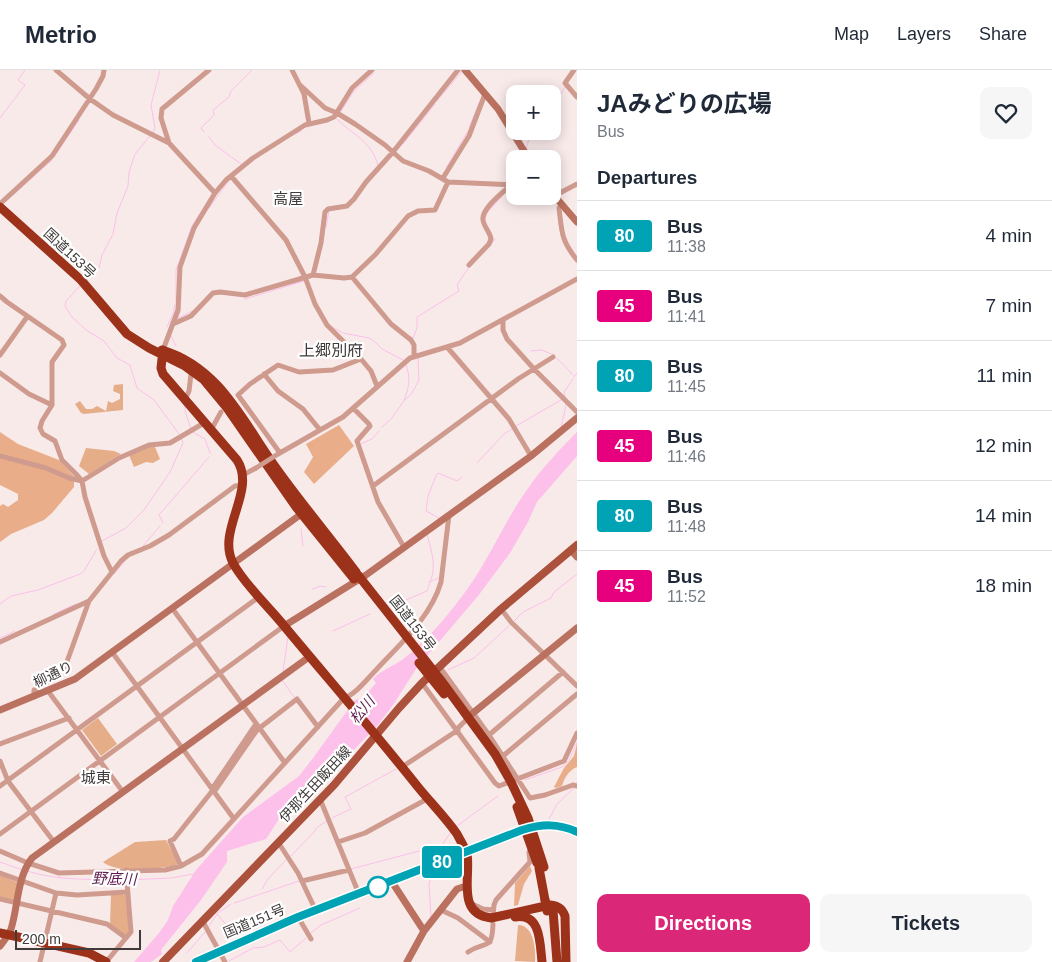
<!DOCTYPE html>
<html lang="en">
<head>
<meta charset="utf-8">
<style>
  body { margin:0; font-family:Helvetica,"Noto Sans JP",sans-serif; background:#f6f6f7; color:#1f2937; height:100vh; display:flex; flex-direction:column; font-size:19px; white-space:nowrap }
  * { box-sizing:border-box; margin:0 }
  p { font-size:16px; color:#747a83 }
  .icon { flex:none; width:28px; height:28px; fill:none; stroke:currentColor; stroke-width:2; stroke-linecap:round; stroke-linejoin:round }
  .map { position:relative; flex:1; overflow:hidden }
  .side { display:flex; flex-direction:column; background:#fff; width:475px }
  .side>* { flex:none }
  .badge { padding:0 10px; border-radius:4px; font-size:18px; line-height:32px }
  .controls { position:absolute; left:506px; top:15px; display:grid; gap:10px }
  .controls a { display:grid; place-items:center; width:55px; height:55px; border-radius:10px; background:#fff; box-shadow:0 2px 12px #0003; font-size:25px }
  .scale { position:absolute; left:15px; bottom:12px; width:126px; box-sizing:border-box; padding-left:5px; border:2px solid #403a3a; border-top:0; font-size:14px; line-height:18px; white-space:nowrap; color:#403a3a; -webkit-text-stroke:4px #fff; paint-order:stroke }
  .map>.badge { position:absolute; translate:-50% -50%; box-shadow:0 0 0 2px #fff }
  h2 { padding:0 20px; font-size:19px; line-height:45px }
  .round { display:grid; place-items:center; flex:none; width:52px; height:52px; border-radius:10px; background:#f6f6f7 }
  .summary { display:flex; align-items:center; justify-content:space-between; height:85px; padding:0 20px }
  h1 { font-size:24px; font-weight:700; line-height:38px }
  .cta { display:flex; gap:10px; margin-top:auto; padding:10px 20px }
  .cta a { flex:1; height:58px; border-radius:10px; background:#db2777; color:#fff; font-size:20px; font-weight:700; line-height:58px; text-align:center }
  .cta a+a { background:#f6f6f7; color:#1f2937 }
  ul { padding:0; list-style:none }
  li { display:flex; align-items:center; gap:15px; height:70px; padding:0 20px; border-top:1px solid #e0e1e3 }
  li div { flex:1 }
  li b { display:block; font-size:19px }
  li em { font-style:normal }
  li .badge { min-width:55px; font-weight:700; text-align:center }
  header { display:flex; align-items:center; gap:30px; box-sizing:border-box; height:70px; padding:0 25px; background:#fff; border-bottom:1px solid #e0e1e3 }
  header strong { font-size:24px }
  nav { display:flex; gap:28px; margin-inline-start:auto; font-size:18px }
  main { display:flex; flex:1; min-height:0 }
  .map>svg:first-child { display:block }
</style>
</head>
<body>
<header>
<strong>Metrio</strong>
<nav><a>Map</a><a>Layers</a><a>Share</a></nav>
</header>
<main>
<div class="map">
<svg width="577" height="892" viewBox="0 0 577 892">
  <rect width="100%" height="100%" fill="#f9eaea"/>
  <path fill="#e6ad89" d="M 123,314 L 123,340 L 84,344 L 81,343 L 75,334 L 80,331 L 86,339 L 92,339 L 97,336 L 106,341 L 108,331 L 112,333 L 120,329 L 120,324 L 113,321 L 114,315 Z
    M 149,377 L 155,377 L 160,389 L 153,393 L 146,392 L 134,397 L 129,385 Z
    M 86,378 L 114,381 L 121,384 L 89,404 L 79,396 Z
    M 98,648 L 117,674 L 101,686 L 82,660 Z
    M 166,770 L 178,793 L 177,795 C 161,799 116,804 103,792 L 135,772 Z
    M 0,805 L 19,813 L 14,831 L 0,828 Z
    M 111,824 L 127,825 L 129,861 L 127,864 L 124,865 L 110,855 Z
    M 518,855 C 534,855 536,880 535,892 L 515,891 Z"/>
  <path fill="#e9ae89" d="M 339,355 L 354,376 L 314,414 L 304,402 L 313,387 L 306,374 Z
    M 0,362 L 18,374 L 59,390 L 74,406 L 74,417 L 52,443 L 44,450 L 11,464 L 0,472 L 0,436 L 3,434 L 8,437 L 18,430 L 18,424 L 0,415 Z
    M 577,673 L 577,697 C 568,701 565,707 562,716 L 556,718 L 554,717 L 564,698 L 574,686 Z
    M 530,796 L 532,801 L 524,814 L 518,835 L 514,836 L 515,813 Z"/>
  <path fill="#fcc0ea" d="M 577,362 L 577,386 L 537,432 L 528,452 L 510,483 L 478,526 L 416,599 L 395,632 L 378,655 L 344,690 L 322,703 L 279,749 L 266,769 L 227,781 L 227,792 L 201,830 L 161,880 L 162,884 L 151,892 L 134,892 L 159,863 L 168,850 L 173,836 L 196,800 L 243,747 L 299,706 L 313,688 L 355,630 L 363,628 L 376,613 L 373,609 C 382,599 397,595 407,586 C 430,567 451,542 468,518 C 491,486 506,448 529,417 C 543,397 560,379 577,362 Z"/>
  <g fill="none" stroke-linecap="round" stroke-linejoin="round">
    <path stroke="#fcc0ea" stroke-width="1" d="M 437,31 L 462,1
      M 552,31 L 561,24 L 565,17
      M 341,41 L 354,21 L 374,3
      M 0,48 L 25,15 L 18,10 L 25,0
      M 336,48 C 353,66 370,69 378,95
      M 469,58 L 479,33
      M 204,62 L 201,58 L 214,45 L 213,40 L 229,27 L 231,21 L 252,0
      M 153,63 L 155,58 L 151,35 L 160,0
      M 531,63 L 531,61
      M 293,65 L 301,61
      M 209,67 L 215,75 L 241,94
      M 403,74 L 435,34
      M 526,79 L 529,69
      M 54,87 L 79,50
      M 446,98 L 468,61
      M 514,112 L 515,112
      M 13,125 L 52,90
      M 209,138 L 230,109
      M 485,149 L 487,143 L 503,125
      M 326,157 L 329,141
      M 492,173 L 495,169
      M 87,210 L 99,198 L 102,185 L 113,164 L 117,143 L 128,116 L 129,102 L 135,84 L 150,66
      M 80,216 L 66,231 L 65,236 L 72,247 L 86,260 L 104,271 L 117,288 L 130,295 L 137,318 L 154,330 L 179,364
      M 204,229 L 210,223
      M 245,229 L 304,211
      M 176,231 L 176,200 L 192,156 L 209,129
      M 180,243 L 181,226
      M 178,248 L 179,244
      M 177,249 L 192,241
      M 167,257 L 173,244 L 175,235
      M 332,257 L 343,263 L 369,268 L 374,271 L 382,279 L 403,290
      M 171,266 L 176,276
      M 413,268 L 417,258 L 417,247 L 459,221 L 457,215 L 469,197
      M 531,281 L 541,280 L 552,284
      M 557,288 L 573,305
      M 574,307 L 577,303
      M 565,327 L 564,322 L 573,309
      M 404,330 C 409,319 411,307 406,295
      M 185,336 L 185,341 L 191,359
      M 516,356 L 561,330
      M 382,357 L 392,348 L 403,332 L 412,323 L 419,310 L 418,288
      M 561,358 L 566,335
      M 193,362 L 205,369 L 210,383
      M 360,374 L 372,369 L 379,361
      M 477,393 L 504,364 L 512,359
      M 439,448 L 426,441 L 428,426 L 436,406 L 438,403 L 457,411 L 462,407
      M 163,453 L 159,445 L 209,387
      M 301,459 L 303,476
      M 102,471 L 126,458 L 144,440 L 170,402 L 183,373 L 181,367
      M 143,476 L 160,456
      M 114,504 L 125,491
      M 429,512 L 438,508
      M 312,519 L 321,516 L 326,517
      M 406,530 L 427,521 C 428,516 431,511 432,506 C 436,493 430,476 427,464
      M 0,534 L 11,526 L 38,520 L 80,504 L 84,501 L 97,479
      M 397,539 L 401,536 L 402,530
      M 54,544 L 76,534
      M 514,551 L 523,542 L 551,528 L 554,522 L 577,504
      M 333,561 L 370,544
      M 0,568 L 15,561
      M 448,600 L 474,588 L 511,554
      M 283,602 L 288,566
      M 282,610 L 294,627
      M 525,710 L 562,697 C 571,691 572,682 577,672
      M 576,713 L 577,712
      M 332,748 L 351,739 L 345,727 L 396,699
      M 549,749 L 557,734 L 575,717
      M 457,756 L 498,726
      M 291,786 L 315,761 L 316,758 L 327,751
      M 439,786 L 442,775 L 451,762
      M 0,792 L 23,800
      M 351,799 L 442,775
      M 27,801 C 59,811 91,809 124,810
      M 128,810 L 171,808 L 193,804
      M 262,819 L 268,809 L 286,790
      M 234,833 L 299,811
      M 217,844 L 230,859
      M 431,847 L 429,814 L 431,808
      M 209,856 L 218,843 L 231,834
      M 311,863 L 321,855 L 360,838
      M 187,883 L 205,862
      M 229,891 L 253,878 L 264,877 L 280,870 L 290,882 L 306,868"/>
    <path stroke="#cf9b8e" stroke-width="5" d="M 56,0 L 90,29 L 113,45 L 169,73 L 215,123
      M 292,0 L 304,24 L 309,53
      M 574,0 L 565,13 L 577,27
      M 300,15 L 325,38 L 337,43 L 355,54 L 385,75 L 403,91 L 429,101 L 448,112 L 515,115
      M 169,73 L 161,48 L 162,39 L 209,0
      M 231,106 L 286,170 L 305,207 L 315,234 L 327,255 L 361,289 L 371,301 L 377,316
      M 443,108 L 469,66 L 485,24
      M 554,126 L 577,114
      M 0,134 L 52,86 L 96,19 L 103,6 L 104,0
      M 563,135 L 559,138 C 562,163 561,170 577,190
      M 469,195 L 489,174 L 491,169 C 490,162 484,157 483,150 C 481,139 503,122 511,115
      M 313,205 L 321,173 L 325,142 L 328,139 L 347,136 L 354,129 L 366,112 L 393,82 L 458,0
      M 352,207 L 391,254 L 411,270 L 414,275 L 414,287
      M 0,226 L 7,232 L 62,270 L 64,275 L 52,292 L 52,335 L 42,351 L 40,358 L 43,364 L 55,371 L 62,390 L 76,404 L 82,411 L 85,427 L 104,486 L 112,502
      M 503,250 L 503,260 L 507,269 L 534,299 L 577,342
      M 173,254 L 191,246 L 213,223 L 220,222 L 245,225 L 313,205 L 344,208 L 352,207 L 375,185 L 408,146 L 418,141 L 435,140 L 448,112
      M 447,277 L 509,349 L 531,386
      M 163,280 L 178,240 L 180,197 L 194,158 L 215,123 L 226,110 L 253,88 L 305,55 L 327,50 L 334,47 L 352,18 L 372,0
      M 0,285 L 27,247
      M 0,303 L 29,324 L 52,335
      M 264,304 L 278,321 L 303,339 L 320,360
      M 185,330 L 189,321 L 191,304
      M 353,338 L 369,354 L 370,356 L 357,371 L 378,432 L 404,477
      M 211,360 L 221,342
      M 280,383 L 238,325 L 250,314 L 278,295 L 299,302 L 333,300 L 361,289
      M 278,384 L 343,347 L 410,288 L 460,273 L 577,209
      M 0,386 L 46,398 L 69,408 L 82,411 L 119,388 L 149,375 L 170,373 L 204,353
      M 243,405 L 256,398
      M 373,416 L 518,309 L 553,287
      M 172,538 L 285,693
      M 501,539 L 511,552 L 577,616
      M 0,572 L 89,531
      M 112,582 L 234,749
      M 439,596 L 489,665 L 530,728 L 545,725 L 573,715 L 577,716
      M 422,613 L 495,713 L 499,716 L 564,691 L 577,663
      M 48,621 L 123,722
      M 34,627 L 34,620 L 62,603 L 65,597 L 89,531 L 121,491 L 128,485 L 150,476 L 169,465 L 235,416 L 242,415
      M 457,659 L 469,647
      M 489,665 L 563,602
      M 0,674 L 69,648
      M 503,686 L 577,624
      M 0,691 L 8,711 L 54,772
      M 402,697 L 458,660
      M 0,716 L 259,527
      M 212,719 L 256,654
      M 214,722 L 257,660 L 297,629 L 318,657
      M 320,729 L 359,824
      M 0,764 L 284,556
      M 278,772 L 298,803 L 316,841
      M 338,772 L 365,763 L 427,729
      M 0,781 L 28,793 L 59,803 L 165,800 L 181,796 L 202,784 L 344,628 C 356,624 367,609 376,600 C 400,574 431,547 441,512 L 449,445
      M 181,796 L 170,771 L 174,769 L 213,720
      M 0,803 L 56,823 L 77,825 L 128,822
      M 302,811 L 349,800
      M 0,829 L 107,854 L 126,868
      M 470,833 L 483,839 L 493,840
      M 441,840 L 458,848 L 490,872
      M 493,845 L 494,835 L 496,830 L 530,792 L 529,782
      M 298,847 L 311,869
      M 202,850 L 225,892
      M 468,882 C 486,870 492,882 493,854
      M 40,892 L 56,823
      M 106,892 L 131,862 L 126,800"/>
    <path stroke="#bb715f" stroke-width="7" d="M 465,0 L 498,39 L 529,89
      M 552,123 L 577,152
      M 571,480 L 577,487
      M 284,556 L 366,505 L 531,386 L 577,348
      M 0,640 L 75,609 L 304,442
      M 473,643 L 577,558
      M 392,812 L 424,861 L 407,892
      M 424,861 L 457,819 L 463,817
      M 0,876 C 4,871 9,865 11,859 C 18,837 17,807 32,788 L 309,587"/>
    <path stroke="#ab513c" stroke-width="8" d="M 163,892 L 334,715 L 399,638 L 422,613 L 501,539 L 577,475"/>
    <path stroke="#9c321a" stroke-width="9" d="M 0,137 L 81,210 L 127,264 L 149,278 L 185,296 L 203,309 L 227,338 L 296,437 L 354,509
      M 162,280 C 219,297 242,350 274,395 C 300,432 329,466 356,502
      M 163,280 L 161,298 L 163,304 L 237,390 C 257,421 216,460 233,493 C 244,514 270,538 285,557 C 330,611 375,663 418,717 C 431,733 446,748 457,764 C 460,770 465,778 467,784 C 471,806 456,844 491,848 L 550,835 C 558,836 562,838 565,846 L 566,892
      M 539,798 L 545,830
      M 553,840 L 557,892
      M 515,847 C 541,842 540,874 542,892
      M 0,863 L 89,883 L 106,892
      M 196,892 L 298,847 L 522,760 C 542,754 558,753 577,762"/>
    <path stroke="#cf9b8e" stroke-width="5" d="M 256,398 L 278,384"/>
    <path stroke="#9c321a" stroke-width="9" d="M 358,505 L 440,609 L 495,684 L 511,712 L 528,748 L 544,797
      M 419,593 L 444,624
      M 517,737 L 537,793
      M 545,830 L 547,841"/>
  </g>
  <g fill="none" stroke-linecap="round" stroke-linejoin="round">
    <defs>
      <path id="line" d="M 196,892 L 298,847 L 522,760 C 542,754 558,753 577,762"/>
    </defs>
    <use href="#line" stroke="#fff" stroke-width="11"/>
    <use href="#line" stroke="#00a3b4" stroke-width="8"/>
  </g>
  <circle fill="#fff" stroke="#00a3b4" stroke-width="2.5" cx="378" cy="817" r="10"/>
  <g text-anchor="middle" stroke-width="4.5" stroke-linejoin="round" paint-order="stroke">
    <g font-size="14" fill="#403a3a" stroke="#fff">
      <text transform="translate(70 183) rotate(43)" y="5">国道153号</text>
      <text transform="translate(413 553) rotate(52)" y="5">国道153号</text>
      <text transform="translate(53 604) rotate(-26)" y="5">柳通り</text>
      <text transform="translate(315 714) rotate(-47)" y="5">伊那生田飯田線</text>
      <text transform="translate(254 851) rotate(-23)" y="5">国道151号</text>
    </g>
    <g font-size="15" fill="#403a3a" stroke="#fff">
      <text x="288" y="134">高屋</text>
      <text x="96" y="713">城東</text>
    </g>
    <g font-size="15" font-style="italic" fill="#5d1a4e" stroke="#fff">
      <text transform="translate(362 640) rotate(-51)" y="5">松川</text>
      <text transform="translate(114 809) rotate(1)" y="5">野底川</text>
    </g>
    <g font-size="16" fill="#403a3a" stroke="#fff">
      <text x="331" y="286">上郷別府</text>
    </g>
  </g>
</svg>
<div class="controls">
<a>+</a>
<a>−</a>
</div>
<div class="scale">200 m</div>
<b class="badge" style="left:442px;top:792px;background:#00a3b4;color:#fff">80</b>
</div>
<section class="side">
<div class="summary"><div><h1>JAみどりの広場</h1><p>Bus</p></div><a class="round"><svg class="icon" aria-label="heart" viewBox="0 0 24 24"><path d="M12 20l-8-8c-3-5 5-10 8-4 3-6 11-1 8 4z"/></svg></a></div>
<h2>Departures</h2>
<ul>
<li><span class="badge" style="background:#00a3b4;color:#fff">80</span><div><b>Bus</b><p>11:38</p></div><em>4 min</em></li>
<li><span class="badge" style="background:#e6007e;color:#fff">45</span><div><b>Bus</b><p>11:41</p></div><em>7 min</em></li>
<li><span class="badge" style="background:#00a3b4;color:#fff">80</span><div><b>Bus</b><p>11:45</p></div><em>11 min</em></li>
<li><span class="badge" style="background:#e6007e;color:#fff">45</span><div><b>Bus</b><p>11:46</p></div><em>12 min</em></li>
<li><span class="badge" style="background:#00a3b4;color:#fff">80</span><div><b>Bus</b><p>11:48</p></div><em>14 min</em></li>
<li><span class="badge" style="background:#e6007e;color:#fff">45</span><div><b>Bus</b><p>11:52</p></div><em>18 min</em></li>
</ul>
<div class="cta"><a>Directions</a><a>Tickets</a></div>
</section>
</main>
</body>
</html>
